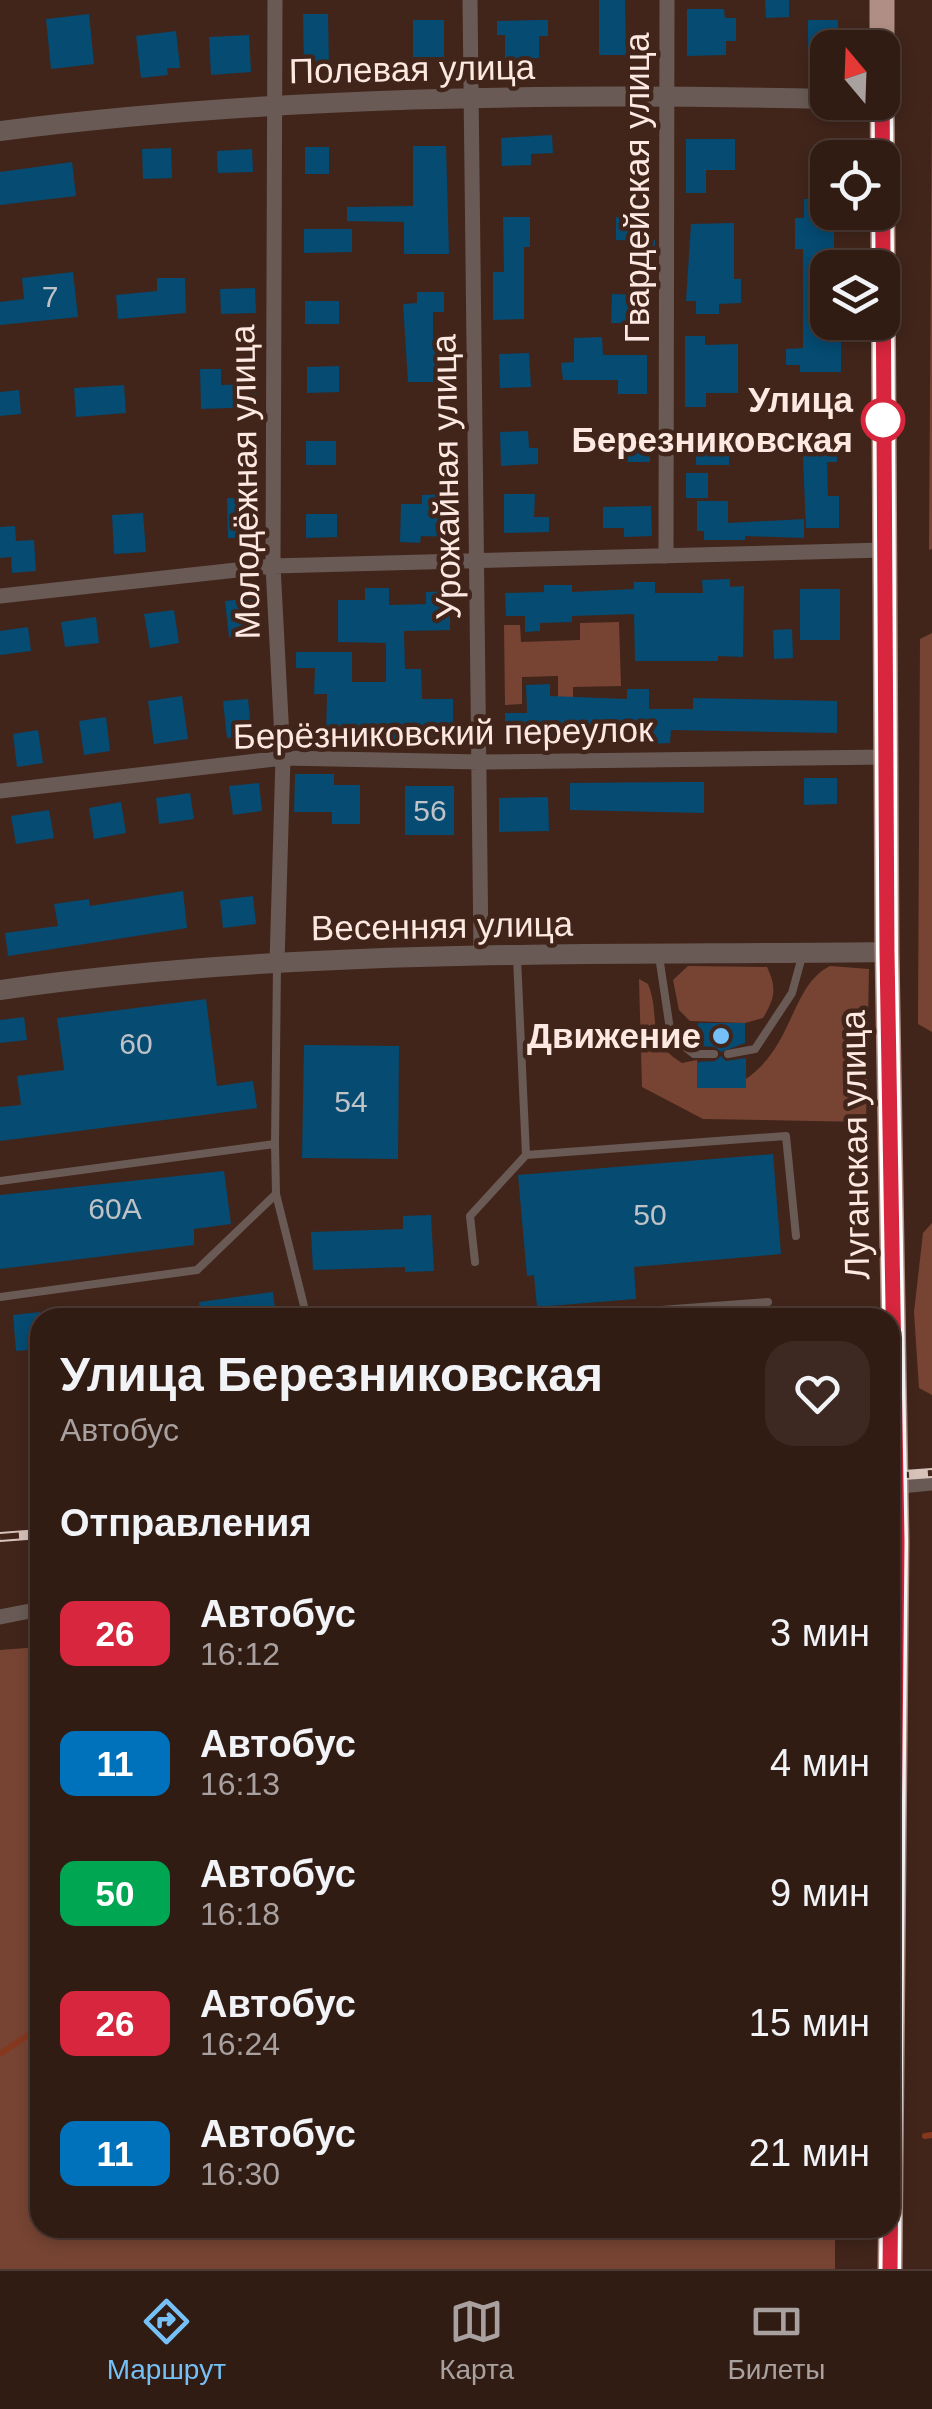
<!DOCTYPE html>
<html lang="ru">
<head>
<meta charset="utf-8">
<style>
  body { margin:0; font-family:Helvetica,sans-serif; background:#3d2922; color:#f1f3f6; height:100vh; display:flex; flex-direction:column; font-size:38px; white-space:nowrap }
  * { box-sizing:border-box; margin:0 }
  p { font-size:32px; color:#a8a1a0 }
  .icon { flex:none; width:55px; height:55px; fill:none; stroke:currentColor; stroke-width:2; stroke-linecap:round; stroke-linejoin:round }
  .map { position:relative; flex:1; overflow:hidden }
  .details { position:absolute; left:30px; top:1308px; width:870px; height:930px; display:flex; flex-direction:column; background:#311c14; border-radius:30px; box-shadow:0 5px 15px #0003,0 0 0 2px #4c3a34 }
  .details>* { flex:none }
  .badge { padding:0 20px; border-radius:15px; font-size:35px; line-height:65px }
  .needle { width:65px; rotate:341deg }
  .controls { position:absolute; left:810px; top:30px; display:grid; gap:20px }
  .controls a { display:grid; place-items:center; width:90px; height:90px; border-radius:20px; background:#311c14; box-shadow:0 5px 15px #0003,0 0 0 2px #4c3a34; font-size:50px }
  .map>.badge { position:absolute; translate:-50% -50%; box-shadow:0 0 0 5px #fff }
  h2 { padding:0 30px; font-size:38px; line-height:90px }
  .round { display:grid; place-items:center; flex:none; width:105px; height:105px; border-radius:30px; background:#3d2922 }
  .overview { display:flex; align-items:center; justify-content:space-between; height:170px; padding:0 30px }
  h1 { font-size:48px; font-weight:600; line-height:75px }
  ul { padding:0; list-style:none }
  li { display:flex; align-items:center; gap:30px; height:130px; padding:0 30px }
  li div { flex:1 }
  li b { display:block; font-size:38px }
  li em { font-style:normal }
  li .badge { min-width:110px; font-weight:700; text-align:center }
  .tabs { display:flex; justify-content:space-around; align-items:center; height:140px; border-top:2px solid #4c3a34; background:#311c14; font-size:28px; color:#a8a1a0 }
  .tabs a { display:grid; justify-items:center; gap:5px }
  .tabs .active { color:#75c0f6 }
  .map>svg:first-child { display:block }
</style>
</head>
<body>
<div class="map">
<svg width="932" height="2269" viewBox="0 0 932 2269">
  <rect width="100%" height="100%" fill="#41251b"/>
  <path fill="#743" d="M 932,91 L 932,549 L 929,550 Z
    M 619,622 L 621,686 L 573,687 L 573,698 L 558,699 L 558,676 L 522,677 L 522,704 L 505,705 L 504,625 L 520,625 L 521,642 L 580,640 L 580,623 Z
    M 932,633 L 932,1032 L 918,1024 L 920,639 Z
    M 688,966 L 767,967 C 777,988 775,998 763,1018 L 745,1023 L 690,1021 L 679,1010 L 673,980 Z
    M 830,966 L 869,969 L 866,1122 L 703,1119 L 642,1087 L 639,979 L 648,984 C 662,1019 643,1039 682,1063 L 697,1060 L 697,1088 L 746,1088 L 746,1079 C 794,1046 791,985 830,966 Z
    M 932,1223 L 932,1395 L 919,1388 L 914,1312 L 923,1233 Z
    M 40,1647 L 40,2228 L 835,2228 L 835,2269 L 0,2269 L 0,1650 Z"/>
  <g fill="none" stroke-linecap="round" stroke-linejoin="round">
    <path stroke="#85381e" stroke-width="6" d="M 0,2054 L 40,2027
      M 925,2136 L 932,2135"/>
  </g>
  <path fill="#054b72" d="M 599,0 L 625,0 L 626,55 L 599,55 Z
    M 765,0 L 789,0 L 789,17 L 766,18 Z
    M 687,9 L 724,9 L 725,18 L 736,18 L 736,41 L 726,41 L 726,55 L 687,56 Z
    M 89,14 L 94,64 L 51,69 L 46,19 Z
    M 303,14 L 328,14 L 329,67 L 304,67 Z
    M 413,20 L 444,20 L 444,57 L 413,57 Z
    M 538,20 L 548,20 L 548,36 L 539,36 L 539,58 L 505,59 L 505,35 L 497,35 L 497,21 Z
    M 808,20 L 838,20 L 838,48 L 808,52 Z
    M 176,31 L 180,68 L 167,68 L 168,75 L 141,78 L 136,36 Z
    M 249,35 L 251,72 L 211,75 L 209,37 Z
    M 552,135 L 553,153 L 531,154 L 531,165 L 502,166 L 501,138 Z
    M 686,139 L 735,139 L 735,170 L 706,170 L 706,193 L 686,193 Z
    M 413,146 L 446,146 L 449,254 L 404,254 L 404,222 L 347,221 L 347,207 L 413,206 Z
    M 305,147 L 329,147 L 329,174 L 305,174 Z
    M 171,148 L 172,178 L 143,179 L 142,149 Z
    M 252,149 L 253,172 L 218,173 L 217,151 Z
    M 72,162 L 76,196 L 0,205 L 0,172 Z
    M 828,198 L 828,212 L 834,212 L 834,249 L 828,249 L 828,334 L 841,334 L 841,372 L 800,372 L 800,365 L 786,365 L 786,349 L 803,348 L 803,249 L 795,249 L 795,218 L 804,218 L 804,199 Z
    M 503,217 L 530,217 L 530,247 L 524,247 L 524,319 L 493,320 L 493,272 L 504,272 Z
    M 616,217 L 645,218 L 645,241 L 655,240 L 655,256 L 632,256 L 632,241 L 643,241 L 616,240 Z
    M 734,223 L 734,279 L 741,279 L 741,303 L 719,304 L 719,314 L 696,314 L 696,301 L 686,301 L 691,224 Z
    M 304,229 L 352,229 L 352,252 L 304,253 Z
    M 73,272 L 78,317 L 0,325 L 0,302 L 24,299 L 22,278 Z
    M 157,278 L 185,278 L 186,313 L 118,319 L 116,295 L 157,291 Z
    M 255,288 L 256,313 L 221,314 L 220,289 Z
    M 417,292 L 444,292 L 444,312 L 433,312 L 433,350 L 446,350 L 446,382 L 408,382 L 403,304 L 417,303 Z
    M 612,294 L 648,295 L 647,324 L 611,323 Z
    M 305,301 L 339,301 L 339,324 L 305,324 Z
    M 685,336 L 705,336 L 705,345 L 738,344 L 738,393 L 706,393 L 706,407 L 685,407 Z
    M 602,337 L 603,355 L 647,355 L 647,394 L 618,394 L 618,380 L 563,380 L 561,363 L 574,362 L 574,338 Z
    M 529,353 L 531,387 L 500,388 L 499,354 Z
    M 339,366 L 339,392 L 307,393 L 307,367 Z
    M 200,369 L 221,369 L 221,385 L 256,384 L 257,407 L 201,409 Z
    M 124,385 L 126,413 L 76,417 L 74,388 Z
    M 19,390 L 21,414 L 0,416 L 0,392 Z
    M 528,431 L 529,448 L 538,448 L 538,464 L 501,466 L 500,432 Z
    M 615,432 L 650,432 L 650,462 L 615,462 Z
    M 802,435 L 837,435 L 837,462 L 827,462 L 828,496 L 839,496 L 839,528 L 806,528 Z
    M 696,436 L 729,436 L 729,465 L 696,465 Z
    M 306,441 L 336,441 L 336,465 L 306,465 Z
    M 686,473 L 708,473 L 708,498 L 686,498 Z
    M 451,494 L 450,537 L 421,536 L 420,543 L 400,542 L 401,504 L 422,504 L 422,495 Z
    M 504,494 L 535,494 L 534,517 L 549,517 L 549,532 L 504,533 Z
    M 227,498 L 254,498 L 254,538 L 228,538 Z
    M 697,501 L 728,501 L 728,523 L 804,519 L 804,538 L 745,536 L 745,540 L 704,540 L 704,531 L 697,531 Z
    M 651,506 L 652,536 L 624,537 L 624,528 L 603,528 L 603,507 Z
    M 143,513 L 146,552 L 114,554 L 112,515 Z
    M 306,514 L 337,514 L 337,537 L 306,538 Z
    M 15,526 L 16,541 L 34,540 L 36,571 L 12,573 L 11,557 L 0,558 L 0,527 Z
    M 730,579 L 730,587 L 744,586 L 743,657 L 718,656 L 718,661 L 635,661 L 634,614 L 572,616 L 572,622 L 540,623 L 540,631 L 525,632 L 525,616 L 506,616 L 505,593 L 544,592 L 544,585 L 572,585 L 572,592 L 634,589 L 634,582 L 655,582 L 655,593 L 703,593 L 702,580 Z
    M 365,588 L 389,588 L 389,605 L 426,604 L 426,592 L 450,591 L 450,630 L 404,631 L 405,669 L 421,669 L 422,699 L 453,699 L 453,738 L 428,738 L 428,746 L 385,746 L 385,739 L 326,739 L 327,694 L 314,694 L 315,668 L 296,668 L 296,652 L 352,652 L 352,682 L 386,682 L 386,643 L 338,642 L 338,600 L 365,600 Z
    M 800,589 L 840,589 L 840,640 L 800,640 Z
    M 252,598 L 256,634 L 229,637 L 225,601 Z
    M 174,610 L 179,643 L 150,648 L 144,614 Z
    M 96,617 L 99,643 L 65,647 L 61,622 Z
    M 28,627 L 31,651 L 0,655 L 0,631 Z
    M 792,629 L 793,658 L 774,659 L 773,630 Z
    M 550,684 L 550,696 L 627,699 L 627,689 L 649,689 L 649,709 L 693,709 L 693,698 L 837,701 L 837,733 L 671,730 L 670,743 L 648,744 L 648,730 L 608,730 L 608,735 L 565,734 L 565,744 L 542,745 L 542,734 L 505,735 L 505,713 L 527,713 L 526,685 Z
    M 182,696 L 188,739 L 154,744 L 148,701 Z
    M 248,699 L 252,735 L 227,738 L 223,701 Z
    M 106,717 L 110,751 L 84,755 L 79,721 Z
    M 38,730 L 43,763 L 17,767 L 13,734 Z
    M 295,774 L 334,774 L 334,785 L 360,785 L 360,824 L 332,824 L 332,812 L 294,812 Z
    M 804,778 L 837,778 L 837,804 L 804,805 Z
    M 682,782 L 704,782 L 704,813 L 570,810 L 570,783 Z
    M 259,783 L 262,811 L 233,815 L 229,786 Z
    M 405,786 L 454,786 L 454,835 L 405,835 Z
    M 190,793 L 194,819 L 159,824 L 156,798 Z
    M 548,797 L 549,831 L 499,832 L 499,798 Z
    M 121,802 L 126,833 L 94,839 L 89,808 Z
    M 49,810 L 54,838 L 16,844 L 11,816 Z
    M 183,891 L 187,928 L 8,956 L 5,933 L 58,926 L 54,904 L 89,899 L 90,906 Z
    M 253,896 L 256,924 L 223,928 L 220,900 Z
    M 206,999 L 217,1086 L 253,1081 L 257,1108 L 0,1141 L 0,1107 L 21,1105 L 17,1076 L 64,1070 L 57,1018 Z
    M 24,1017 L 27,1040 L 0,1043 L 0,1020 Z
    M 698,1023 L 745,1023 L 745,1043 L 721,1052 L 715,1047 L 698,1046 Z
    M 304,1045 L 399,1046 L 398,1159 L 302,1158 Z
    M 721,1056 L 726,1061 L 746,1058 L 746,1088 L 697,1088 L 697,1062 L 715,1061 Z
    M 773,1154 L 781,1254 L 634,1267 L 636,1299 L 537,1307 L 534,1275 L 527,1276 L 518,1175 Z
    M 224,1171 L 231,1224 L 194,1229 L 194,1245 L 0,1269 L 0,1195 Z
    M 431,1215 L 434,1271 L 405,1272 L 405,1267 L 313,1270 L 311,1232 L 403,1229 L 403,1216 Z
    M 273,1292 L 276,1318 L 201,1318 L 199,1302 Z
    M 40,1312 L 40,1349 L 16,1351 L 13,1315 Z"/>
  <g fill="none" stroke-linecap="round" stroke-linejoin="round">
    <path stroke="#695a55" stroke-width="8" d="M 659,956 L 671,1036 L 694,1054 L 714,1054
      M 517,958 L 526,1155
      M 728,1054 L 755,1049 L 792,993 L 803,953
      M 0,1181 L 275,1144 L 277,966
      M 276,1194 L 307,1318
      M 475,1262 L 470,1216 L 526,1155 L 786,1136 L 796,1236
      M 0,1297 L 197,1270 L 276,1194 L 275,1144
      M 554,1318 L 768,1302"/>
    <path stroke="#695a55" stroke-width="15" d="M 275,0 L 273,566 L 283,758 L 277,963
      M 470,0 L 481,953
      M 666,556 L 667,0
      M 0,596 L 273,566 L 884,550
      M 0,791 L 283,758 L 481,762 L 889,757
      M 891,1487 L 932,1483
      M 0,1617 L 40,1609"/>
    <path stroke="#695a55" stroke-width="20" d="M 0,131 C 274,96 552,93 828,99
      M 0,990 C 294,947 591,956 887,952"/>
    <path stroke="#b08e84" stroke-width="25" d="M 882,0 L 882,48
      M 882,80 L 887,952 L 897,1542 L 890,2269"/>
    <defs>
      <path id="rail" d="M 890,1476 L 932,1473
        M 0,1537 L 40,1534"/>
    </defs>
    <use href="#rail" stroke="#d7c2ba" stroke-width="10"/>
    <use href="#rail" stroke="#41251b" stroke-width="6" stroke-dasharray="19" stroke-linecap="butt"/>
  </g>
  <g fill="none" stroke-linecap="round" stroke-linejoin="round">
    <defs>
      <path id="line" d="M 882,82 L 887,952 L 897,1542 L 890,2269"/>
    </defs>
    <use href="#line" stroke="#fff" stroke-width="22"/>
    <use href="#line" stroke="#d7263d" stroke-width="15"/>
  </g>
  <circle fill="#fff" stroke="#d7263d" stroke-width="5" cx="883" cy="420" r="20"/>
  <circle fill="#75c0f6" stroke="#41251b" stroke-width="4" cx="721" cy="1036" r="10"/>
  <g text-anchor="middle" stroke-width="9" stroke-linejoin="round" paint-order="stroke">
    <g font-size="30" fill="#bfc2c6">
      <text x="50" y="307">7</text>
      <text x="430" y="821">56</text>
      <text x="136" y="1054">60</text>
      <text x="351" y="1112">54</text>
      <text x="115" y="1219">60А</text>
      <text x="650" y="1225">50</text>
    </g>
    <g font-size="35" fill="#fde9e2" stroke="#41251b">
      <text transform="translate(412 69) rotate(-1)" y="12">Полевая улица</text>
      <text transform="translate(637 188) rotate(-90)" y="12">Гвардейская улица</text>
      <text transform="translate(446 477) rotate(-91)" y="12">Урожайная улица</text>
      <text transform="translate(245 482) rotate(-91)" y="12">Молодёжная улица</text>
      <text transform="translate(443 733) rotate(-1)" y="12">Берёзниковский переулок</text>
      <text transform="translate(442 926) rotate(-1)" y="12">Весенняя улица</text>
      <text transform="translate(855 1145) rotate(-91)" y="12">Луганская улица</text>
    </g>
    <g font-size="35" font-weight="bold" fill="#fde9e2" stroke="#41251b" text-anchor="end">
      <text x="853" y="412">Улица<tspan x="853" dy="40">Березниковская</tspan></text>
    </g>
    <g font-size="35" font-weight="bold" fill="#fde9e2" stroke="#41251b" text-anchor="end">
      <text x="701" y="1048">Движение</text>
    </g>
  </g>
</svg>
<div class="controls">
<a><svg class="needle" viewBox="-14 -14 28 28"><path d="M0-13l5 13h-10z" fill="#e53935"/><path d="M0 13l5-13h-10z" fill="#a8a1a0"/></svg></a>
<a><svg class="icon" aria-label="locate" viewBox="0 0 24 24"><circle cx="12" cy="12" r="6"/><path d="M12 2v4M12 18v4M2 12h4M18 12h4"/></svg></a>
<a><svg class="icon" aria-label="layers" viewBox="0 0 24 24"><path d="M12 4l9 5-9 5-9-5zM3 14l9 5 9-5"/></svg></a>
</div>
<section class="details">
<div class="overview"><div><h1>Улица Березниковская</h1><p>Автобус</p></div><a class="round"><svg class="icon" aria-label="heart" viewBox="0 0 24 24"><path d="M12 20l-8-8c-3-5 5-10 8-4 3-6 11-1 8 4z"/></svg></a></div>
<h2>Отправления</h2>
<ul>
<li><span class="badge" style="background:#d7263d;color:#fff">26</span><div><b>Автобус</b><p>16:12</p></div><em>3 мин</em></li>
<li><span class="badge" style="background:#0072bc;color:#fff">11</span><div><b>Автобус</b><p>16:13</p></div><em>4 мин</em></li>
<li><span class="badge" style="background:#00a651;color:#fff">50</span><div><b>Автобус</b><p>16:18</p></div><em>9 мин</em></li>
<li><span class="badge" style="background:#d7263d;color:#fff">26</span><div><b>Автобус</b><p>16:24</p></div><em>15 мин</em></li>
<li><span class="badge" style="background:#0072bc;color:#fff">11</span><div><b>Автобус</b><p>16:30</p></div><em>21 мин</em></li>
</ul>
</section>
</div>
<nav class="tabs">
<a class="active"><svg class="icon" aria-label="directions" viewBox="0 0 24 24"><path d="M12 3l9 9-9 9-9-9zM9 14v-3h6M13 9l2 2-2 2"/></svg>Маршрут</a>
<a><svg class="icon" aria-label="map" viewBox="0 0 24 24"><path d="M3 6l6-2 6 2 6-2v14l-6 2-6-2-6 2zM9 4v14M15 6v14"/></svg>Карта</a>
<a><svg class="icon" aria-label="tickets" viewBox="0 0 24 24"><path d="M3 7h18v10H3zM15 7v10"/></svg>Билеты</a>
</nav>
</body>
</html>
